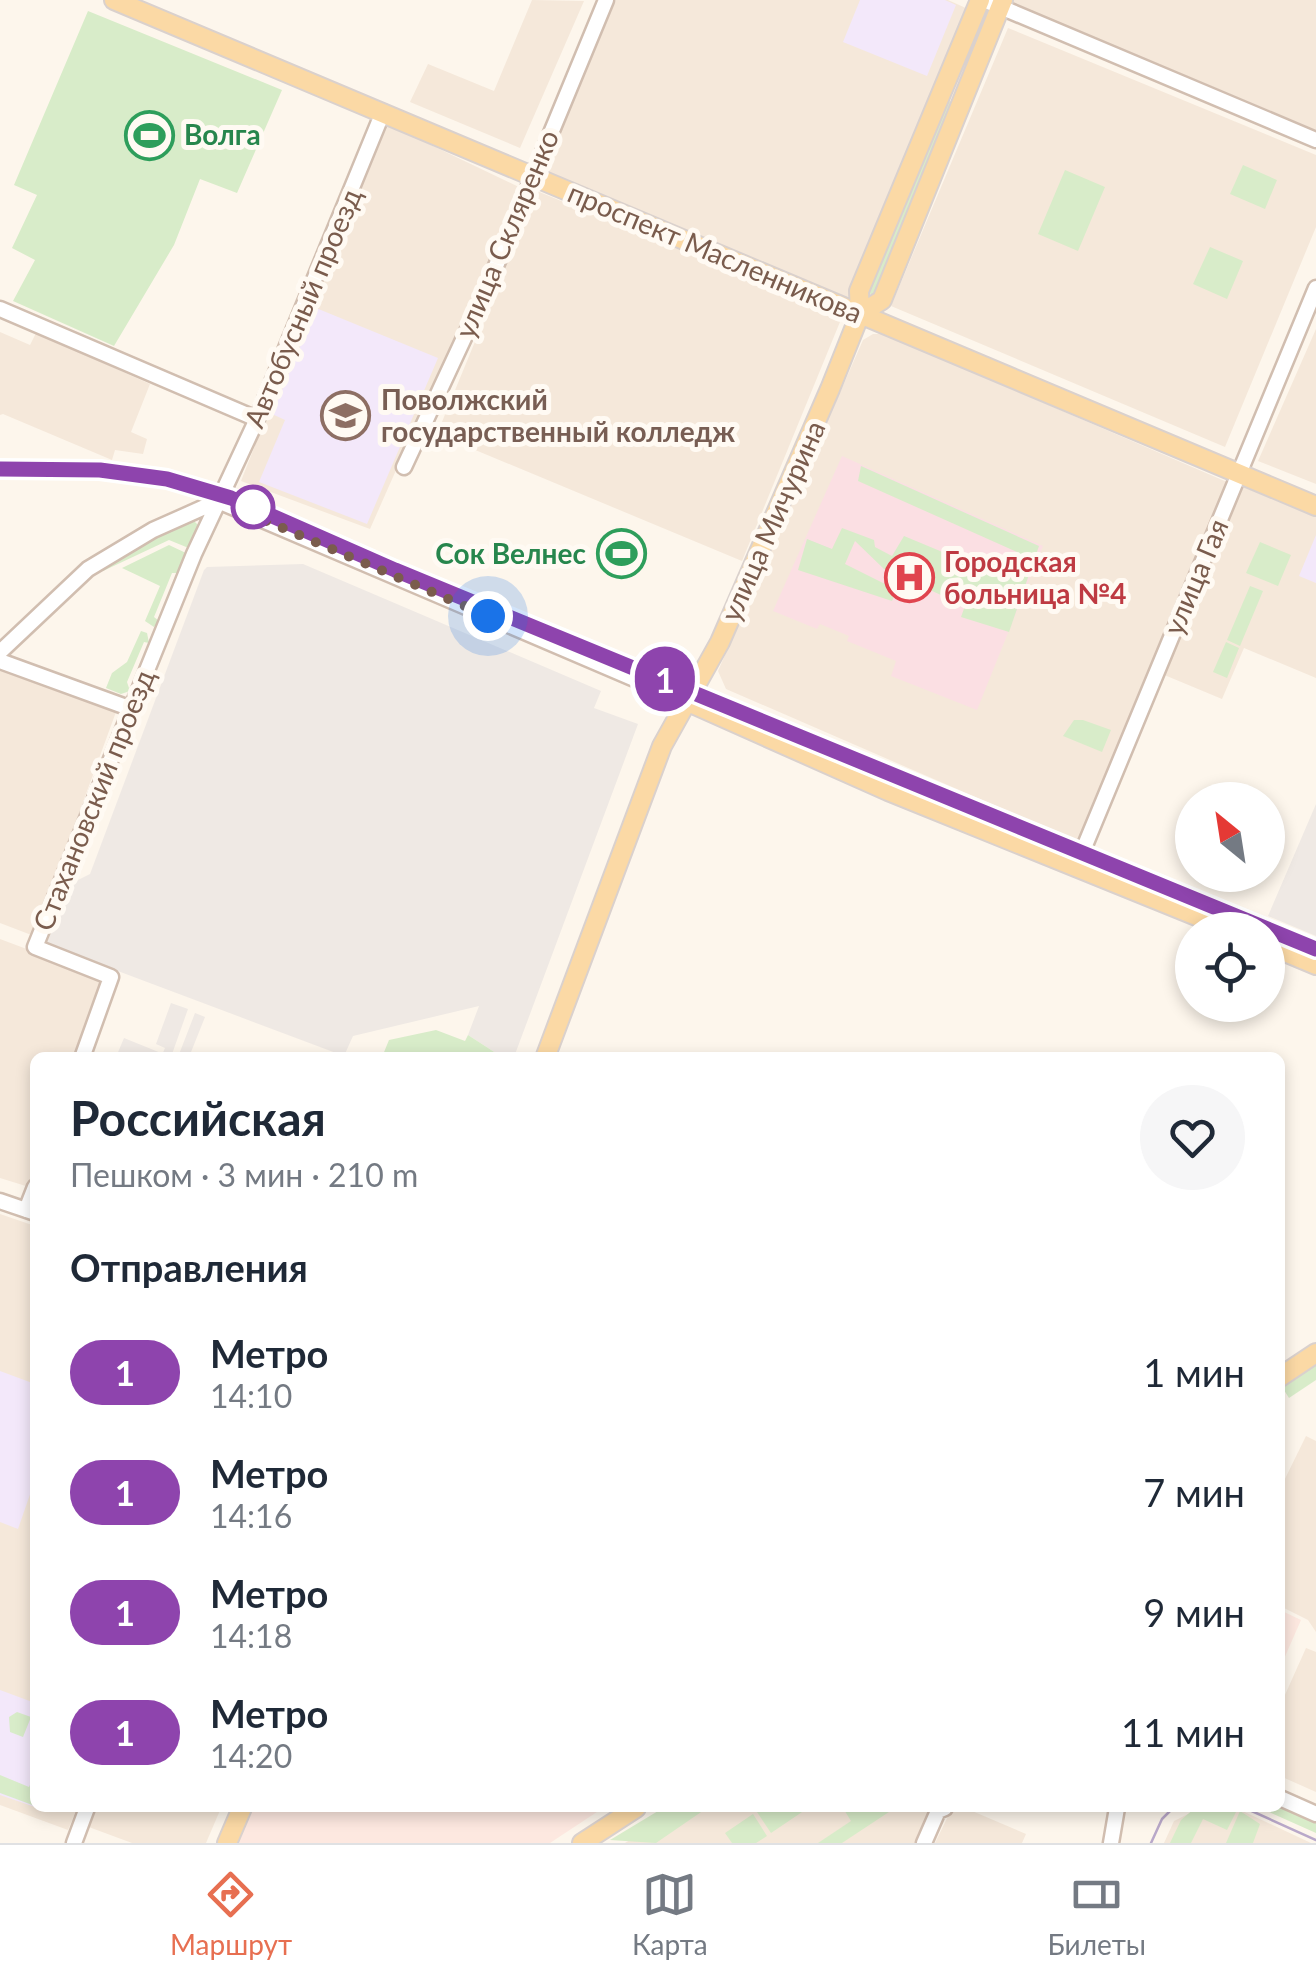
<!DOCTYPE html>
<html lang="ru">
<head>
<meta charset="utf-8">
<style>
  body { margin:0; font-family:Lato,sans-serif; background:#f6f6f7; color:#1f2937; height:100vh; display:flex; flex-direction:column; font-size:38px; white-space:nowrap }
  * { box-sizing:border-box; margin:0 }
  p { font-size:32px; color:#747a83 }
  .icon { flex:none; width:55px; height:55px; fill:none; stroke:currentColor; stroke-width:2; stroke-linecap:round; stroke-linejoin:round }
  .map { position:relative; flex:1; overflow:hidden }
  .drawer { position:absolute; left:30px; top:1052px; width:1255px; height:760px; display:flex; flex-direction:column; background:#fff; border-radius:15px; box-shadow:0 5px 15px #0003 }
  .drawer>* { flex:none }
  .badge { padding:0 20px; border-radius:32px; font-size:35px; line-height:65px }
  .needle { width:65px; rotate:330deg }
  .fabs { position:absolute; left:1175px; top:782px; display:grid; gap:20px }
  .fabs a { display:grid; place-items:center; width:110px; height:110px; border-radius:50%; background:#fff; box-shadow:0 5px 15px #0003; font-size:50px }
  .you { position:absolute; width:50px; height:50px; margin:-25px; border:8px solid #fff; border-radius:50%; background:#1a73e8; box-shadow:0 0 0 15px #1a73e833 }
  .map>.badge { position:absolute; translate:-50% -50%; box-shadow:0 0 0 5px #fff }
  h2 { padding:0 40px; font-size:38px; line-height:90px }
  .round { display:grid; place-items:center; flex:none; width:105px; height:105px; border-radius:52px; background:#f6f6f7 }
  .head { display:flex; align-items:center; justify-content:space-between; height:170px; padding:0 40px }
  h1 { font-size:48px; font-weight:700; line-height:75px }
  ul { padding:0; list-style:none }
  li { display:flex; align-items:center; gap:30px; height:120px; padding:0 40px }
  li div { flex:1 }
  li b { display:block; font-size:38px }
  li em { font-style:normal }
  li .badge { min-width:110px; font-weight:700; text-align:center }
  .tab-bar { display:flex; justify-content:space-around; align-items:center; height:140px; border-top:2px solid #e0e1e3; background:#fff; font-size:28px; color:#747a83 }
  .tab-bar a { display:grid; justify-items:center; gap:5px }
  .tab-bar .current { color:#e76f51 }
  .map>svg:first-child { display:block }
</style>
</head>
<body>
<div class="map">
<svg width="1316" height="1843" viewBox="0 0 1316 1843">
  <rect width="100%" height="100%" fill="#fdf6ec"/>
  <path fill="#f5e8da" d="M 532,0 L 584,1 L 520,148 L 410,102 L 428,64 L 494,91 Z
    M 616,0 L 948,0 L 968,9 L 853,295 L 844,298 L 555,179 L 549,173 L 547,163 Z
    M 1006,0 L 1316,0 L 1316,130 Z
    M 1008,28 L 1316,155 L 1316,227 L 1225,447 L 891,306 Z
    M 387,124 L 521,188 L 370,529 L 241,481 L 326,265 Z
    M 537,191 L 842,317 L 742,561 L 437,434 Z
    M 1316,329 L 1316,484 L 1258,461 Z
    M 0,332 L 30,345 L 36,333 L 150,384 L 131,432 L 147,439 L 143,454 L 115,450 L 112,460 L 3,414 L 0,415 Z
    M 873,334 L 884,334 L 1227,482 L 1079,842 L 726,689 L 718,671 L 863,340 Z
    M 1241,486 L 1316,517 L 1316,678 L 1244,648 L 1222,699 L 1162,674 Z
    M 0,666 L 116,712 L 34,936 L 0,923 Z
    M 0,939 L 104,978 L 75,1057 L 35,1058 L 35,1170 L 29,1187 L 0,1178 Z
    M 0,1214 L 35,1226 L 35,1808 L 77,1808 L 68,1830 L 0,1805 Z
    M 1306,1436 L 1316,1441 L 1316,1632 L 1308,1620 L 1280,1606 L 1280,1489 Z
    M 1306,1648 L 1316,1652 L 1316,1792 L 1280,1776 L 1280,1706 Z
    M 93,1808 L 221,1808 L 206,1843 L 132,1843 L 86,1826 Z
    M 681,1808 L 935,1808 L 920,1843 L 625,1843 Z
    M 952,1808 L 965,1808 L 1026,1834 L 1022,1843 L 935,1843 Z
    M 1200,1808 L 1236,1808 L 1311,1843 L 1164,1843 L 1174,1821 Z"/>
  <path fill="#fde8e0" d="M 1280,1610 L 1301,1620 L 1280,1668 Z
    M 252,1808 L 603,1808 L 550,1843 L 238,1843 Z"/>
  <path fill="#efe9e4" d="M 303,564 L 601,691 L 594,708 L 638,724 L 514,1057 L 502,1057 L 468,1035 L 479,1006 L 353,1036 L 344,1056 L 46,944 L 72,883 L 90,874 L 204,570 L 207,567 Z
    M 1316,804 L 1316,936 L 1268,916 Z
    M 171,1003 L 188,1009 L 171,1057 L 161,1057 L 165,1048 L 156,1044 Z
    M 195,1013 L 205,1017 L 189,1057 L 178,1057 Z
    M 124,1038 L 161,1053 L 159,1057 L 116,1057 Z"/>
  <path fill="#f3e8fa" d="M 860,0 L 945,0 L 956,5 L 927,76 L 843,42 Z
    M 316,308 L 438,358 L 367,524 L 259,482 L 285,420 L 272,414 Z
    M 1316,535 L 1316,583 L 1299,576 Z
    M 0,1371 L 35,1384 L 35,1480 L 18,1529 L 0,1522 Z
    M 0,1690 L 35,1703 L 35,1807 L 0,1795 Z"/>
  <path fill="#fbdfe3" d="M 842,456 L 1043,546 L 977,710 L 891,676 L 896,661 L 847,641 L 849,636 L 820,624 L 817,629 L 773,611 Z"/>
  <path fill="#d8ecc9" d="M 88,11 L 282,90 L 237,193 L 200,179 L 174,245 L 114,346 L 13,301 L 35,260 L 12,248 L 37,195 L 14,185 Z
    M 945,100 L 955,103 L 877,296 L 865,292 Z
    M 1243,165 L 1277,180 L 1265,209 L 1230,194 Z
    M 1065,170 L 1105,187 L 1078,251 L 1038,234 Z
    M 1210,247 L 1243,261 L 1227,299 L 1193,284 Z
    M 861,466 L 1039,546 L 1009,632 L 961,617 L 965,606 L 884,569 L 855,541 L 845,564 L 897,590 L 892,601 L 798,570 L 807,539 L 832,549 L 842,528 L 874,540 L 875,547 L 892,556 L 904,536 L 1005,578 L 1014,578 L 1021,559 L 1017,552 L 858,481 Z
    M 191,518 L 199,526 L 191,549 L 169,540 L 103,571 L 102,561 Z
    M 1260,542 L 1291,555 L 1278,586 L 1246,573 Z
    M 169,545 L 188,554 L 179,573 L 172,573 L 154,617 L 159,621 L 154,627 L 145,621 L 160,586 L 122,568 Z
    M 1250,586 L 1263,591 L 1240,646 L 1227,640 Z
    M 141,631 L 147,633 L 149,643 L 144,642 L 127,682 L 130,691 L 121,694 L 106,688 L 112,673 L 127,662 Z
    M 1226,642 L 1239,648 L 1227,678 L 1213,672 Z
    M 1074,720 L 1083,720 L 1111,730 L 1102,752 L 1063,736 Z
    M 436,1030 L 465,1041 L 468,1035 L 502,1057 L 382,1057 L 389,1040 Z
    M 1316,1364 L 1316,1380 L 1289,1398 L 1282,1387 Z
    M 17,1712 L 31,1717 L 23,1737 L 10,1732 L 9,1717 Z
    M 35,1774 L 35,1806 L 0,1793 L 0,1775 L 29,1787 Z
    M 1280,1805 L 1316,1821 L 1316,1833 L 1260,1808 Z
    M 663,1808 L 707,1808 L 656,1843 L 610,1840 Z
    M 763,1808 L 808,1808 L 771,1833 L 757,1812 Z
    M 843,1808 L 863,1808 L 866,1811 L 871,1808 L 895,1808 L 842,1843 L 818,1843 L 851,1821 Z
    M 1195,1808 L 1237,1810 L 1227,1830 L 1203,1819 L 1191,1843 L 1170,1843 L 1181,1820 Z
    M 1240,1811 L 1260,1824 L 1253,1843 L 1226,1843 Z
    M 753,1814 L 767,1836 L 756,1843 L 732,1843 L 725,1833 Z"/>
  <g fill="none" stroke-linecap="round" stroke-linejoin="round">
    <defs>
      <path id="minor" d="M 984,0 L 1316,140
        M 0,309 L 257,419
        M 404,467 L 484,295 L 606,0
        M 218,501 L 686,701
        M 0,652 L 88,569 L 153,530 L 218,501
        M 0,661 L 129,708
        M 1076,867 L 1316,288
        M 82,1058 L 111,977 L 35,947 L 194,554 L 257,419 L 383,112
        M 0,1201 L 35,1213
        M 26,1210 L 35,1187
        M 1280,1798 L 1316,1814
        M 74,1843 L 87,1808
        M 924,1843 L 938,1811 L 945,1808
        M 1111,1843 L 1117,1808"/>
      <path id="major" d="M 114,0 L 1316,506
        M 860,314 L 882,300 L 1003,0
        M 686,701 L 888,791 L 1231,930
        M 1268,945 L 1316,965
        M 545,1058 L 662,746 L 720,642 L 830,389 L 860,314 L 859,291 L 980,0
        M 1280,1377 L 1316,1353
        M 227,1843 L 242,1808
        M 582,1843 L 636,1808"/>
    </defs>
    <use href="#minor" stroke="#d1beb0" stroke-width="19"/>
    <use href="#major" stroke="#dad1cd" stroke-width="22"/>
    <use href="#minor" stroke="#fff" stroke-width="14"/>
    <use href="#major" stroke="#fbd9a5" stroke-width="18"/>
    <path stroke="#b9a8c9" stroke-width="2.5" d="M 1245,1808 L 1316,1840
      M 1151,1843 L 1162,1819 L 1173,1808"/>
  </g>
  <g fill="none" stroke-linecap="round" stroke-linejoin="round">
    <defs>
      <path id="line" d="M 0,469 L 100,470 L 167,479 L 231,498 L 395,570 L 1316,949"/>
    </defs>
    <use href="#line" stroke="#fff" stroke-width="22"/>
    <use href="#line" stroke="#8e44ad" stroke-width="15"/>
    <path stroke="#7a5c4d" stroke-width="10" stroke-dasharray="0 18" d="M 253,507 L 243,511 L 488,616"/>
  </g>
  <defs>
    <symbol id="stadium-ring" viewBox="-11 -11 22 22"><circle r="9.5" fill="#fffaf3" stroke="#2e9e5b" stroke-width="1.5"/><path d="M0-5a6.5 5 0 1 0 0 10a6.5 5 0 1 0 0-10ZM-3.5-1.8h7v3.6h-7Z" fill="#2e9e5b"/></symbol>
    <symbol id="university-ring" viewBox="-11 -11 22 22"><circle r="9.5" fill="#fffaf3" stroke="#8d6e63" stroke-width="1.5"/><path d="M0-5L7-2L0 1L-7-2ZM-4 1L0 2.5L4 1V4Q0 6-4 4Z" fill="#8d6e63"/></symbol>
    <symbol id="hospital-ring" viewBox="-11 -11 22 22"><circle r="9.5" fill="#fffaf3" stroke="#e0444e" stroke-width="1.5"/><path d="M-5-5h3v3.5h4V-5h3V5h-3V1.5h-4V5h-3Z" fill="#e0444e"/></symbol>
  </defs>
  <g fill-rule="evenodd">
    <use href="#stadium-ring" x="122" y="108" width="55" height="55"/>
    <use href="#university-ring" x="318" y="388" width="55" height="55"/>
    <use href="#stadium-ring" x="594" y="526" width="55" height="55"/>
    <use href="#hospital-ring" x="882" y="550" width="55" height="55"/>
  </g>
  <circle fill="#fff" stroke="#8e44ad" stroke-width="5" cx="253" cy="507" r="20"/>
  <g text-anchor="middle" stroke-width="10" stroke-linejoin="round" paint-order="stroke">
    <g font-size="28" font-weight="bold" fill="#27864d" stroke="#fffaf3" text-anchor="start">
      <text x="184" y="145">Волга</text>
      <text x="586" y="564" text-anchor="end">Сок Велнес</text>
    </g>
    <g font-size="28" fill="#7a5c4d" stroke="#fffaf3">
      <text transform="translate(507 234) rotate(-67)" y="10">улица Скляренко</text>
      <text transform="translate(715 253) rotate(23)" y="10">проспект Масленникова</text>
      <text transform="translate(303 308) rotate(-67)" y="10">Автобусный проезд</text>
      <text transform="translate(773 521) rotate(-66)" y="10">улица Мичурина</text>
      <text transform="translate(1196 577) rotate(-67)" y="10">улица Гая</text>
      <text transform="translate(94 800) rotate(-68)" y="10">Стахановский проезд</text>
    </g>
    <g font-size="28" font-weight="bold" fill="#785e54" stroke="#fffaf3" text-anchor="start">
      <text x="381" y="410">Поволжский<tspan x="381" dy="32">государственный колледж</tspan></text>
    </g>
    <g font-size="28" font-weight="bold" fill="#be3a42" stroke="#fffaf3" text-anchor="start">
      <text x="944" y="572">Городская<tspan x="944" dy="32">больница №4</tspan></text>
    </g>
  </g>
</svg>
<div class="fabs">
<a><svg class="needle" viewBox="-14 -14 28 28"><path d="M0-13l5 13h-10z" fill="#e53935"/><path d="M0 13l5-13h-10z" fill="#747a83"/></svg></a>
<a><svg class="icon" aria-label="locate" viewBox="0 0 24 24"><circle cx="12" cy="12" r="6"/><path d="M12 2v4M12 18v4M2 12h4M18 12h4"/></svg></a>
</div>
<div class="you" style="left:488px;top:616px"></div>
<b class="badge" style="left:665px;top:679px;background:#8e44ad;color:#fff">1</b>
<section class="drawer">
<div class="head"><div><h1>Российская</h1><p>Пешком · 3 мин · 210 m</p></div><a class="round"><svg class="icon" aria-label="heart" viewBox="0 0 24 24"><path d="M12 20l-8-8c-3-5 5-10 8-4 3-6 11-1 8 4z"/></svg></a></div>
<h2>Отправления</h2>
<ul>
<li><span class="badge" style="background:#8e44ad;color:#fff">1</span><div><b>Метро</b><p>14:10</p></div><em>1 мин</em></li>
<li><span class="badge" style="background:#8e44ad;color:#fff">1</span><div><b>Метро</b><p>14:16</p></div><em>7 мин</em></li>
<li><span class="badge" style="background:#8e44ad;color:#fff">1</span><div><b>Метро</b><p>14:18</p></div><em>9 мин</em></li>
<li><span class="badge" style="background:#8e44ad;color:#fff">1</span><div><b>Метро</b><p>14:20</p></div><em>11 мин</em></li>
</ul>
</section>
</div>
<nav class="tab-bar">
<a class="current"><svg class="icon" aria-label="directions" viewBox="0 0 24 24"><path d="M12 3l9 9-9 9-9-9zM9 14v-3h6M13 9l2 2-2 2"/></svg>Маршрут</a>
<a><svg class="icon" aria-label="map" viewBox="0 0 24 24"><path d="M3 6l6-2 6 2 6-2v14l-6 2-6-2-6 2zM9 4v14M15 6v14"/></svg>Карта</a>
<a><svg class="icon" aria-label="tickets" viewBox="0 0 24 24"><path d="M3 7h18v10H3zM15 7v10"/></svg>Билеты</a>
</nav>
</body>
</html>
